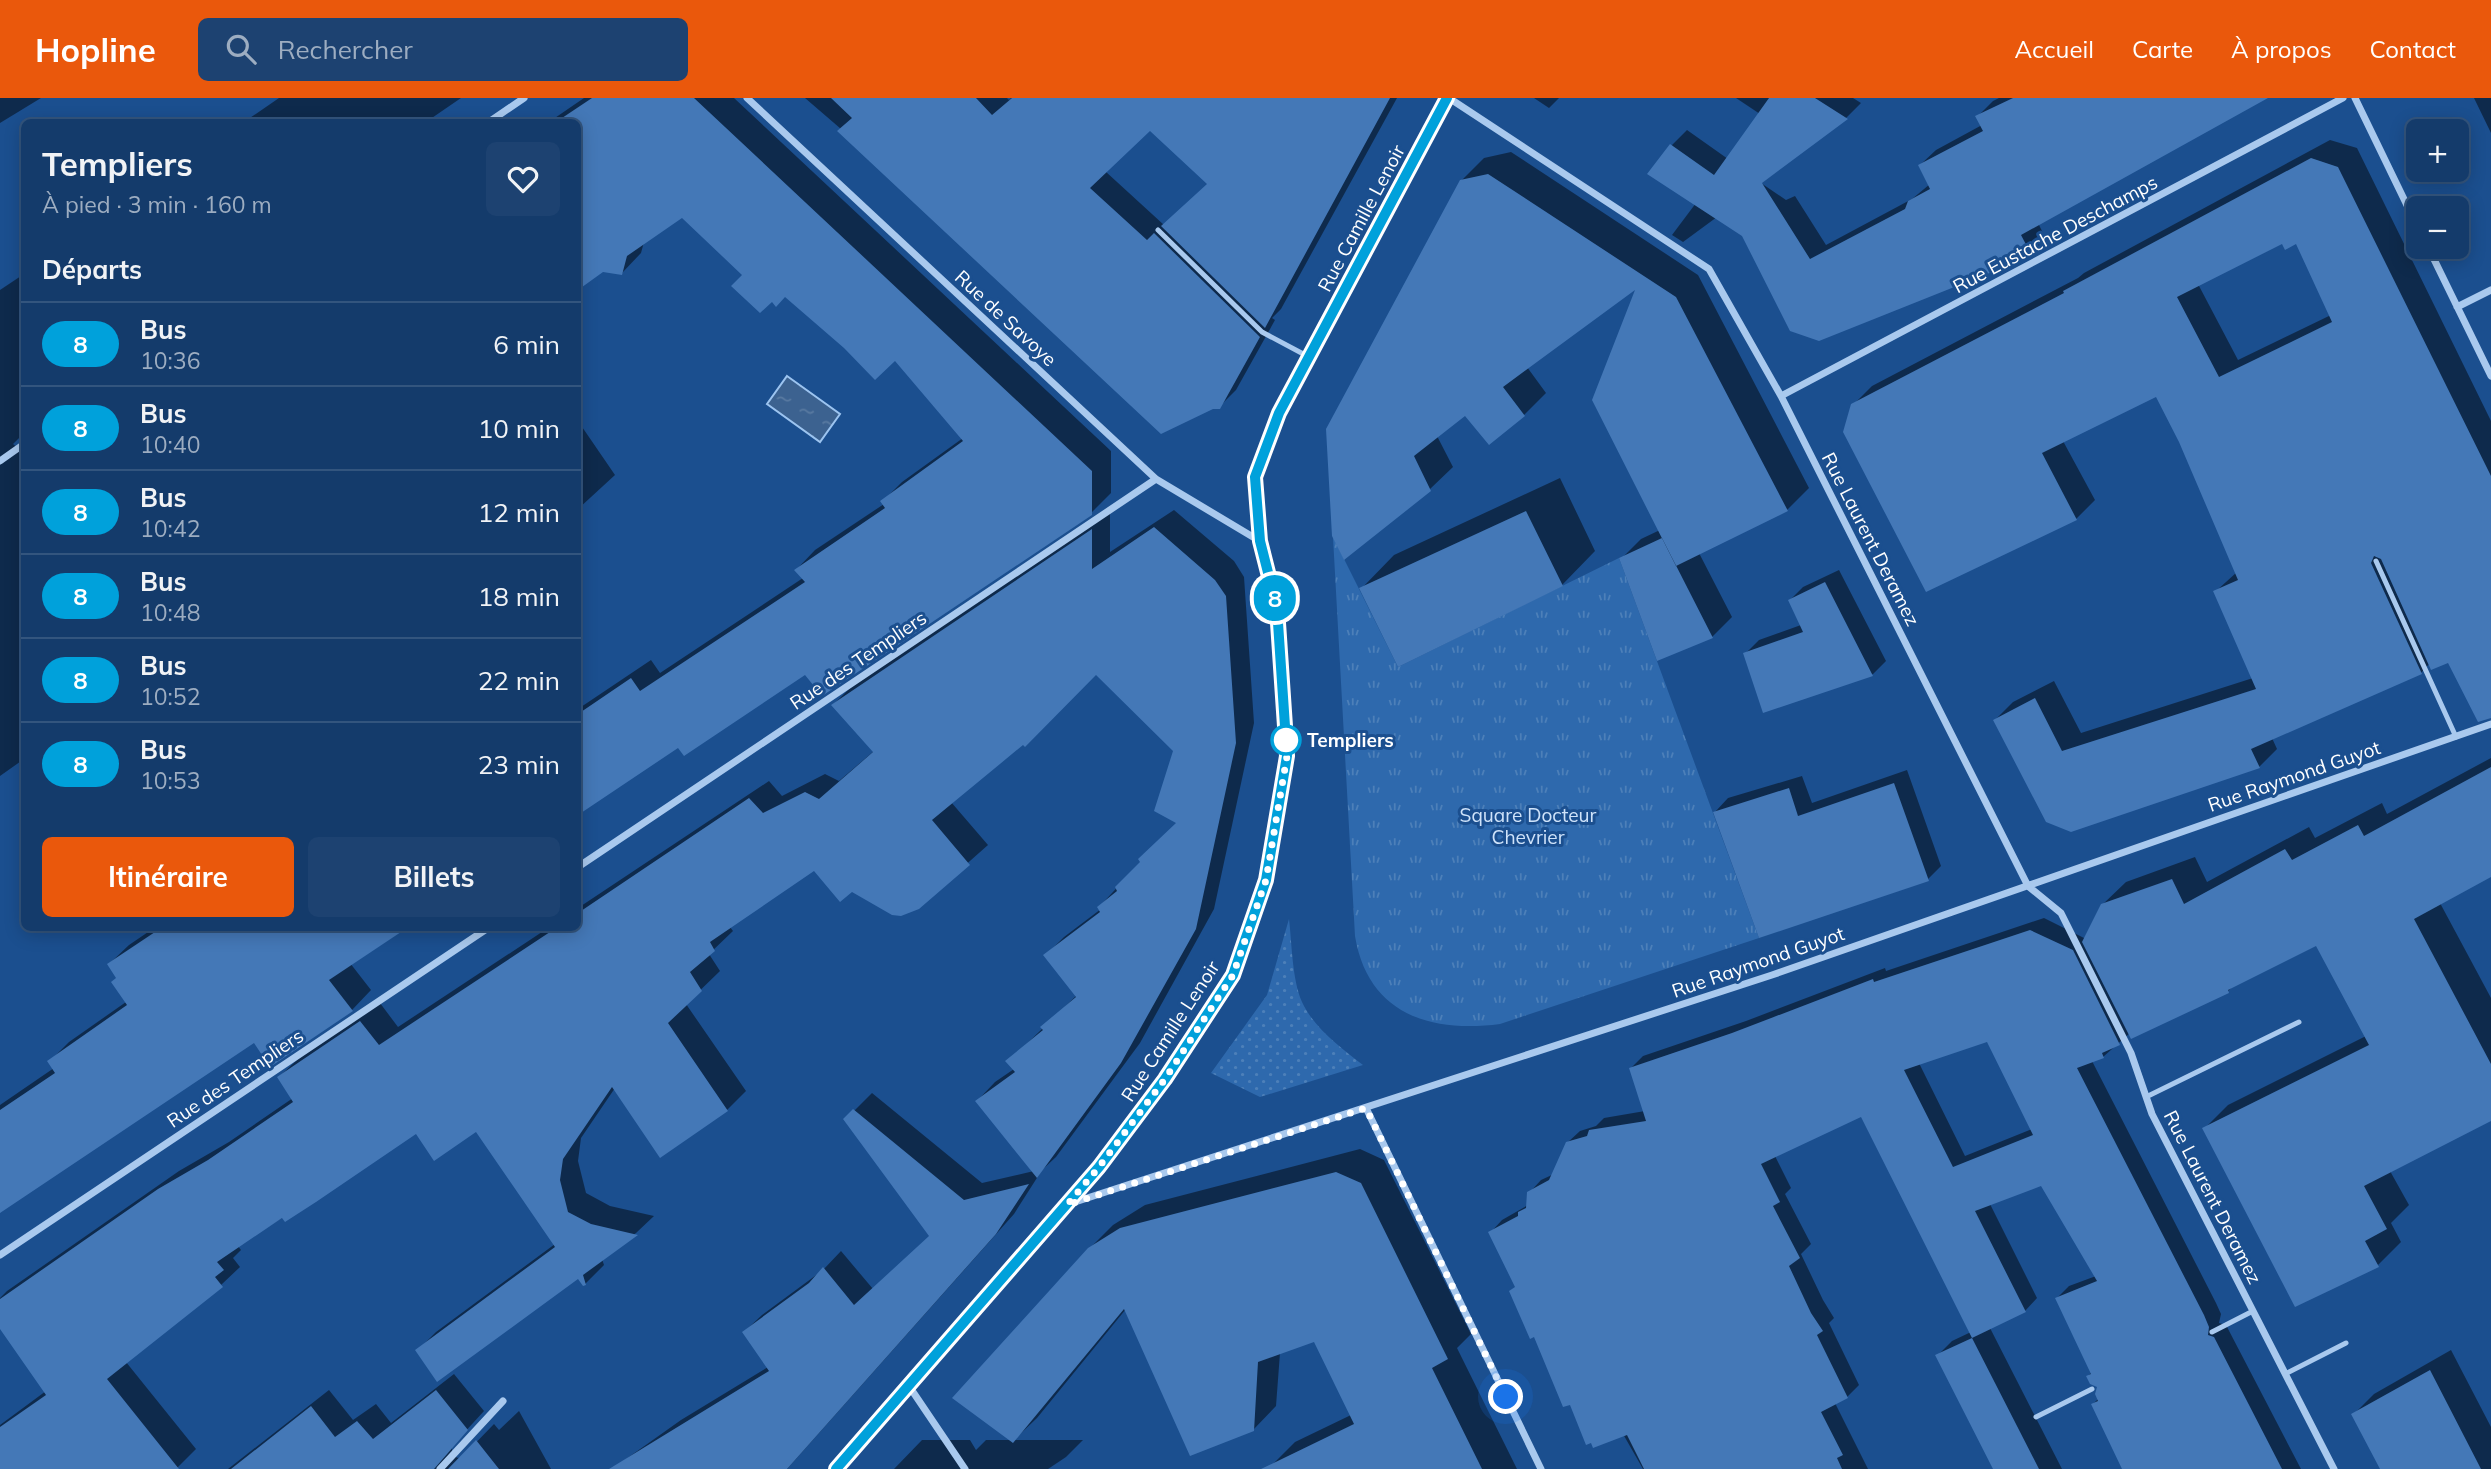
<!DOCTYPE html>
<html lang="fr">
<head>
<meta charset="utf-8">
<style>
  body { margin:0; font-family:Mulish,sans-serif; background:#1d4271; color:#f1f3f6; height:100vh; display:flex; flex-direction:column; font-size:26px; white-space:nowrap }
  * { box-sizing:border-box; margin:0 }
  p { font-size:23px; color:#9dadc1 }
  .icon { flex:none; width:38px; height:38px; fill:none; stroke:currentColor; stroke-width:2; stroke-linecap:round; stroke-linejoin:round }
  .map { position:relative; flex:1; overflow:hidden }
  .side { position:absolute; left:21px; top:21px; width:560px; height:812px; display:flex; flex-direction:column; background:#143b6b; border-radius:10px; box-shadow:0 4px 18px #0003,0 0 0 2px #33557e }
  .side>* { flex:none }
  .badge { padding:0 14px; border-radius:23px; font-size:24px; line-height:46px }
  .tools { position:absolute; left:2406px; top:21px; display:grid; gap:14px }
  .tools a { display:grid; place-items:center; width:63px; height:63px; border-radius:10px; background:#143b6b; box-shadow:0 4px 18px #0003,0 0 0 2px #33557e; font-size:35px }
  .you { position:absolute; width:35px; height:35px; margin:-18px; border:5px solid #fff; border-radius:50%; background:#1a73e8; box-shadow:0 0 0 10px #1a73e833 }
  .map>.badge { position:absolute; translate:-50% -50%; box-shadow:0 0 0 4px #fff }
  h2 { padding:0 21px; font-size:26px; line-height:63px }
  .round { display:grid; place-items:center; flex:none; width:74px; height:74px; border-radius:10px; background:#1d4271 }
  .summary { display:flex; align-items:center; justify-content:space-between; height:119px; padding:0 21px }
  h1 { font-size:33px; font-weight:700; line-height:52px }
  .action { display:flex; gap:14px; margin-top:auto; padding:14px 21px }
  .action a { flex:1; height:80px; border-radius:10px; background:#ea580c; color:#fff; font-size:28px; font-weight:700; line-height:80px; text-align:center }
  .action a+a { background:#1d4271; color:#f1f3f6 }
  ul { padding:0; list-style:none }
  li { display:flex; align-items:center; gap:21px; height:84px; padding:0 21px; border-top:2px solid #33557e }
  li div { flex:1 }
  li b { display:block; font-size:26px }
  li em { font-style:normal }
  li .badge { min-width:77px; font-weight:700; text-align:center }
  header { display:flex; align-items:center; gap:42px; box-sizing:border-box; height:98px; padding:0 35px; background:#ea580c; color:#fff }
  header strong { font-size:33px }
  nav { display:flex; gap:38px; margin-inline-start:auto; font-size:24px }
  .search { width:490px; height:63px; background:#1d4271; display:flex; align-items:center; gap:18px; box-sizing:border-box; padding:0 24px; border-radius:10px; color:#9dadc1; font-size:26px }
  .map>svg:first-child { display:block }
</style>
</head>
<body>
<header>
<strong>Hopline</strong>
<div class="search"><svg class="icon" aria-label="search" viewBox="0 0 24 24"><circle cx="10" cy="10" r="6"/><path d="M15 15l6 6"/></svg>Rechercher</div>
<nav><a>Accueil</a><a>Carte</a><a>À propos</a><a>Contact</a></nav>
</header>
<div class="map">
<svg width="2491" height="1371" viewBox="0 0 2491 1371">
  <defs>
    <pattern id="grass-dots" width="8" height="8" patternUnits="userSpaceOnUse" patternTransform="scale(1.75)"><rect width="8" height="8" fill="#2e69ad"/><path d="M2 2h.1M6 6h.1" fill="none" stroke="#4d80b9" stroke-width="1.8" stroke-linecap="round"/></pattern>
    <pattern id="park-tufts" width="24" height="20" patternUnits="userSpaceOnUse" patternTransform="scale(1.75)"><rect width="24" height="20" fill="#2e69ad"/><path d="M3 7l-1-3M5 7V3M7 7l1-3M15 17l-1-3M17 17v-4M19 17l1-3" fill="none" stroke="#4d80b9"/></pattern>
    <pattern id="water-ripples" width="26" height="14" patternUnits="userSpaceOnUse" patternTransform="scale(1.75)"><rect width="26" height="14" fill="#3c6290"/><path d="M2 4q2-2 4 0t4 0M15 11q2-2 4 0t4 0" fill="none" stroke="#597aa1"/></pattern>
  </defs>
  <rect width="100%" height="100%" fill="#1b4f8f"/>
  <path fill="url(#grass-dots)" d="M 1289,821 C 1292,846 1292,881 1302,904 C 1313,929 1342,951 1363,967 L 1260,999 L 1211,975 L 1267,897 Z"/>
  <path fill="url(#park-tufts)" d="M 1333,439 L 1398,569 L 1619,460 L 1759,840 L 1500,926 C 1430,935 1368,916 1355,838 Z"/>
  <path fill="url(#water-ripples)" stroke="#9cc4f0" stroke-width="2" d="M 787,278 L 840,316 L 820,344 L 767,306 Z"/>
  <path fill="#0007" fill-rule="evenodd" d="M 0,0 L 41,0 L 0,25 Z
    M 279,0 L 461,0 L 426,24 L 244,24 Z
    M 584,0 L 734,0 L 1111,353 L 1111,395 L 1091,415 L 679,647 L 578,715 L 578,611 L 651,562 L 660,575 L 803,480 L 796,472 L 815,452 L 884,406 L 883,403 L 902,384 L 963,340 L 895,261 L 845,249 L 785,198 L 744,177 L 682,118 L 644,144 L 641,155 L 622,175 L 603,172 L 582,187 L 578,181 L 578,24 L 549,24 Z
    M 805,0 L 1007,0 L 1009,2 L 1011,0 L 1397,0 L 1281,211 L 1272,220 L 1275,222 L 1236,292 L 1219,309 L 841,31 ZM 1150,31 L 1209,85 L 1164,127 L 1105,73 Z
    M 1534,0 L 1559,0 L 1549,10 Z
    M 1736,0 L 1853,0 L 1861,5 L 1846,20 L 1761,85 L 1786,102 L 1795,98 L 1826,147 L 1912,101 L 1930,86 L 1920,67 L 1936,52 L 1982,27 L 1977,19 L 1993,3 L 1999,0 L 2265,0 L 2038,125 L 2046,141 L 2031,156 L 1819,241 L 1744,136 L 1717,119 L 1683,144 L 1672,137 L 1696,105 L 1672,47 L 1687,32 L 1728,61 L 1760,16 Z
    M 2474,0 L 2491,0 L 2491,35 Z
    M 2330,42 L 2357,50 L 2491,323 L 2491,591 L 2449,562 L 2430,565 L 2421,575 L 2272,640 L 2277,651 L 2259,669 L 2071,732 L 1995,622 L 2013,604 L 2054,583 L 2081,635 L 2253,580 L 2215,494 L 2237,474 L 2180,343 L 2157,297 L 2063,343 L 2095,402 L 2076,421 L 1927,492 L 1853,307 L 1872,288 L 2078,180 L 2084,175 ZM 2282,143 L 2297,143 L 2331,217 L 2238,262 L 2198,186 Z
    M 1511,54 L 1698,177 L 1809,390 L 1787,412 L 1699,455 L 1732,519 L 1712,539 L 1621,461 L 1641,441 L 1660,432 L 1639,187 L 1527,269 L 1546,295 L 1524,317 L 1465,316 L 1437,338 L 1453,369 L 1430,391 L 1345,459 L 1461,83 L 1484,60 Z
    M 24,176 L 24,339 L 20,339 L 13,346 L 18,350 L 24,349 L 24,661 L 0,678 L 0,192 Z
    M 578,323 L 615,377 L 578,411 Z
    M 1560,380 L 1595,453 L 1562,487 L 1361,491 L 1394,457 Z
    M 1174,412 L 1234,463 L 1244,479 L 1254,625 L 1214,811 L 1140,945 L 1056,1059 L 1042,1072 L 1014,1116 L 787,1371 L 612,1371 L 681,1322 L 768,1269 L 744,1234 L 762,1217 L 823,1172 L 841,1153 L 873,1191 L 931,1137 L 846,1021 L 872,995 L 982,1085 L 1034,1073 L 977,1003 L 995,984 L 1014,971 L 1008,964 L 1077,897 L 1046,857 L 1064,839 L 1101,811 L 1099,809 L 1178,724 L 1175,652 L 1096,574 L 1023,644 L 951,704 L 988,747 L 918,809 L 814,771 L 730,829 L 733,833 L 709,856 L 720,873 L 686,906 L 746,993 L 727,1012 L 661,1058 L 615,990 L 581,1040 L 578,1063 L 586,1095 L 610,1108 L 654,1118 L 636,1135 L 602,1161 L 604,1167 L 585,1186 L 578,1178 L 417,1253 L 436,1234 L 555,1146 L 476,1032 L 417,1033 L 238,1148 L 241,1152 L 233,1160 L 240,1169 L 221,1187 L 126,1264 L 196,1351 L 178,1369 L 0,1371 L 0,1327 L 46,1293 L 0,1228 L 0,1200 L 7,1193 L 179,1073 L 229,1044 L 293,1000 L 279,979 L 298,961 L 380,905 L 398,929 L 548,830 L 578,830 L 578,810 L 769,683 L 782,698 L 825,676 L 839,683 L 874,653 L 833,607 L 852,588 L 1110,415 L 1110,454 Z
    M 1839,472 L 1886,563 L 1873,576 L 1764,612 L 1745,556 L 1759,542 L 1801,527 L 1790,502 L 1803,489 Z
    M 2491,660 L 2491,777 L 2440,805 L 2491,900 L 2491,1021 L 2390,1073 L 2409,1107 L 2391,1125 L 2401,1144 L 2378,1167 L 2205,1030 L 2228,1007 L 2366,938 L 2316,846 L 2235,886 L 2228,893 L 2130,935 L 2103,959 L 2092,963 L 2216,1205 L 2221,1216 L 2219,1225 L 2226,1227 L 2301,1371 L 2124,1371 L 2093,1306 L 2099,1300 L 2099,1288 L 2088,1278 L 2092,1274 L 2057,1200 L 2069,1188 L 2096,1178 L 2041,1086 L 1990,1106 L 2037,1200 L 2025,1213 L 1990,1230 L 2062,1371 L 1995,1371 L 1937,1258 L 1952,1243 L 1971,1234 L 1862,1016 L 1775,1058 L 1791,1090 L 1785,1096 L 1811,1146 L 1801,1156 L 1823,1202 L 1834,1220 L 1829,1225 L 1859,1287 L 1847,1299 L 1835,1305 L 1868,1371 L 1643,1371 L 1623,1336 L 1571,1304 L 1535,1237 L 1516,1189 L 1490,1135 L 1502,1122 L 1528,1107 L 1529,1095 L 1541,1082 L 1554,1076 L 1567,1045 L 1580,1033 L 1596,1028 L 1604,1020 L 1645,1013 L 1631,970 L 1643,958 L 1746,923 L 1885,870 L 1886,873 L 2044,820 L 2086,841 L 2102,807 L 2126,784 L 2195,759 L 2207,784 L 2309,729 L 2315,740 L 2382,705 L 2387,716 ZM 1988,941 L 2032,1031 L 1965,1058 L 1919,965 Z
    M 1907,672 L 1941,768 L 1928,781 L 1715,714 L 1728,700 L 1802,678 L 1812,705 Z
    M 154,830 L 404,830 L 350,865 L 371,892 L 352,912 L 254,943 L 0,1112 L 0,1007 L 54,970 L 49,964 L 69,944 L 126,904 L 118,880 L 109,866 L 129,847 Z
    M 1360,1051 L 1384,1062 L 1471,1236 L 1457,1250 L 1517,1371 L 1274,1371 L 1272,1367 L 1295,1344 L 1351,1317 L 1315,1242 L 1280,1255 L 1276,1308 L 1253,1332 L 1126,1211 L 1037,1320 L 1014,1342 L 1083,1342 L 1066,1359 L 1048,1371 L 894,1371 L 922,1342 L 970,1342 L 976,1352 L 986,1342 L 1012,1342 L 1089,1151 L 1113,1127 L 1145,1107 Z
    M 2451,1252 L 2491,1329 L 2491,1371 L 2382,1371 L 2353,1317 L 2374,1296 Z
    M 454,1276 L 484,1313 L 452,1348 L 452,1357 L 458,1360 L 462,1359 L 494,1326 L 499,1332 L 519,1313 L 551,1371 L 228,1371 L 329,1292 L 353,1322 L 376,1306 L 391,1325 Z"/>
  <path fill="#4478b7" fill-rule="evenodd" d="M 592,0 L 694,0 L 1092,373 L 1092,417 L 822,598 L 805,577 L 684,658 L 678,650 L 578,717 L 578,616 L 631,580 L 640,593 L 805,484 L 794,472 L 885,410 L 880,403 L 963,343 L 895,263 L 875,282 L 844,250 L 785,199 L 776,209 L 772,204 L 760,215 L 731,188 L 742,177 L 682,120 L 627,158 L 622,177 L 603,174 L 578,192 L 578,24 L 556,24 Z
    M 831,0 L 976,0 L 992,17 L 1012,0 L 1390,0 L 1265,230 L 1161,128 L 1207,86 L 1150,33 L 1090,90 L 1147,142 L 1154,135 L 1260,239 L 1220,311 L 1213,311 L 1161,336 L 837,33 L 852,20 Z
    M 1769,0 L 1815,0 L 1848,21 L 1762,85 L 1810,161 L 1905,111 L 1908,103 L 1930,91 L 1918,67 L 1983,33 L 1975,18 L 2013,0 L 2268,0 L 2021,137 L 2032,158 L 1819,243 L 1790,233 L 1742,138 L 1647,76 L 1670,46 L 1714,77 Z
    M 2311,60 L 2338,69 L 2491,378 L 2491,620 L 2478,624 L 2448,565 L 2431,572 L 2381,461 L 2374,458 L 2371,465 L 2422,576 L 2251,651 L 2260,670 L 2071,734 L 2046,724 L 1993,622 L 2035,600 L 2062,653 L 2256,591 L 2213,493 L 2238,482 L 2179,344 L 2156,299 L 2042,355 L 2077,422 L 1926,494 L 1843,334 L 1851,306 L 2064,195 L 2063,193 ZM 2282,146 L 2285,152 L 2296,146 L 2332,224 L 2219,279 L 2177,199 Z
    M 1488,76 L 1676,199 L 1788,413 L 1676,468 L 1592,302 L 1635,192 L 1503,289 L 1525,318 L 1489,347 L 1465,318 L 1414,358 L 1431,393 L 1344,462 L 1332,438 L 1326,331 L 1460,82 Z
    M 1526,413 L 1563,488 L 1398,569 L 1359,490 Z
    M 1154,429 L 1215,482 L 1226,498 L 1236,645 L 1196,831 L 1121,965 L 1037,1080 L 975,1003 L 1015,974 L 1005,963 L 1043,932 L 1040,929 L 1076,899 L 1043,857 L 1100,814 L 1097,809 L 1117,793 L 1115,789 L 1140,764 L 1138,761 L 1176,725 L 1154,713 L 1173,653 L 1096,577 L 1025,649 L 1023,647 L 932,722 L 970,767 L 919,811 L 901,818 L 892,817 L 852,794 L 840,804 L 814,773 L 710,844 L 715,853 L 690,874 L 702,893 L 668,925 L 728,1013 L 660,1060 L 612,989 L 563,1061 L 560,1082 L 568,1114 L 591,1126 L 638,1137 L 583,1177 L 586,1187 L 583,1188 L 578,1181 L 437,1284 L 415,1252 L 555,1149 L 476,1034 L 434,1063 L 416,1036 L 316,1104 L 285,1124 L 282,1120 L 217,1164 L 224,1172 L 215,1179 L 223,1189 L 107,1281 L 179,1371 L 0,1371 L 0,1329 L 46,1297 L 0,1231 L 0,1201 L 158,1091 L 208,1062 L 293,1004 L 277,979 L 360,923 L 379,947 L 556,830 L 578,830 L 578,815 L 749,700 L 763,715 L 805,694 L 819,701 L 873,654 L 831,607 L 1092,431 L 1092,471 Z
    M 1662,440 L 1713,540 L 1657,563 L 1619,460 Z
    M 1825,484 L 1873,578 L 1763,615 L 1743,555 L 1803,534 L 1788,502 Z
    M 2491,669 L 2491,779 L 2414,821 L 2491,966 L 2491,1023 L 2364,1088 L 2387,1131 L 2365,1143 L 2379,1169 L 2295,1209 L 2202,1030 L 2369,947 L 2316,848 L 2228,892 L 2229,895 L 2131,941 L 2082,844 L 2101,806 L 2172,781 L 2184,806 L 2285,751 L 2292,762 L 2358,727 L 2364,738 Z
    M 1894,685 L 1929,783 L 1759,840 L 1713,714 L 1789,690 L 1798,718 Z
    M 161,830 L 407,830 L 329,882 L 353,913 L 270,969 L 254,945 L 0,1115 L 0,1012 L 55,975 L 47,963 L 127,907 L 111,884 L 116,880 L 107,866 Z
    M 2030,832 L 2073,852 L 2120,947 L 2102,955 L 2104,960 L 2077,970 L 2204,1217 L 2209,1229 L 2208,1237 L 2214,1239 L 2282,1371 L 2122,1371 L 2091,1306 L 2098,1303 L 2095,1296 L 2097,1289 L 2090,1286 L 2086,1278 L 2091,1276 L 2055,1200 L 2097,1183 L 2041,1088 L 1975,1113 L 2026,1214 L 1972,1240 L 1861,1019 L 1761,1066 L 1780,1104 L 1773,1108 L 1800,1160 L 1789,1168 L 1811,1215 L 1823,1233 L 1817,1237 L 1848,1300 L 1821,1314 L 1843,1357 L 1837,1360 L 1842,1371 L 1644,1371 L 1627,1337 L 1593,1350 L 1591,1345 L 1586,1347 L 1570,1307 L 1563,1309 L 1534,1239 L 1530,1241 L 1509,1193 L 1515,1189 L 1488,1134 L 1518,1118 L 1518,1114 L 1526,1110 L 1527,1094 L 1549,1082 L 1566,1044 L 1587,1038 L 1589,1032 L 1646,1023 L 1629,970 L 1732,935 L 1873,881 L 1874,884 ZM 1987,944 L 2033,1037 L 1953,1069 L 1904,972 Z
    M 853,1011 L 964,1102 L 1029,1086 L 996,1136 L 787,1371 L 609,1371 L 769,1273 L 742,1234 L 809,1185 L 823,1169 L 854,1207 L 929,1138 L 843,1021 Z
    M 1336,1074 L 1361,1085 L 1448,1261 L 1432,1270 L 1482,1371 L 1261,1371 L 1354,1326 L 1314,1244 L 1258,1264 L 1254,1333 L 1190,1358 L 1124,1211 L 1013,1345 L 952,1300 L 1088,1150 L 1120,1130 Z
    M 1972,1240 L 2039,1371 L 1993,1371 L 1935,1257 Z
    M 2430,1272 L 2481,1371 L 2380,1371 L 2351,1316 Z
    M 436,1292 L 468,1332 L 434,1371 L 231,1371 L 311,1308 L 335,1339 L 357,1323 L 373,1341 Z
    M 476,1342 L 499,1371 L 448,1371 Z"/>
  <g fill="none" stroke-linecap="round" stroke-linejoin="round">
    <path stroke="#a9c9ee" stroke-width="5" d="M 1158,132 L 1262,234 L 1309,259
      M 2376,463 L 2456,639
      M 2146,999 L 2299,924
      M 2212,1234 L 2253,1213
      M 2285,1276 L 2346,1245
      M 2036,1319 L 2092,1291"/>
    <path stroke="#a9c9ee" stroke-width="7" d="M 747,0 L 1156,381 L 1258,442
      M 1449,0 L 1709,171 L 1781,298 L 2028,788 L 2061,815 L 2131,955 L 2152,1016 L 2334,1371
      M 2355,0 L 2418,130
      M 489,24 L 524,0
      M 2428,149 L 2491,278
      M 2457,209 L 2491,192
      M 1781,298 L 2343,0
      M 0,363 L 24,346
      M 578,769 L 1156,381
      M 1366,1010 L 1541,1371
      M 1072,1105 L 1772,877 L 2491,626
      M 0,1157 L 488,830
      M 909,1288 L 965,1371
      M 440,1371 L 503,1303"/>
    <path stroke="#d6e6fa" stroke-width="14" d="M 836,1371 L 1099,1069 L 1165,981 L 1233,877 L 1266,782 L 1287,658 L 1277,510 L 1260,443 L 1255,379 L 1279,315 L 1447,0"/>
  </g>
  <g fill="none" stroke-linecap="round" stroke-linejoin="round">
    <defs>
      <path id="line" d="M 836,1371 L 1099,1069 L 1165,981 L 1233,877 L 1266,782 L 1287,658 L 1277,510 L 1260,443 L 1255,379 L 1279,315 L 1447,0"/>
    </defs>
    <use href="#line" stroke="#fff" stroke-width="16"/>
    <use href="#line" stroke="#00a1db" stroke-width="10"/>
    <path stroke="#fff" stroke-width="7" stroke-dasharray="0 12.6" d="M 1286,642 L 1286,632 L 1287,658 L 1266,782 L 1233,877 L 1165,981 L 1099,1069 L 1067,1107 L 1366,1010 L 1506,1299"/>
  </g>
  <circle fill="#fff" stroke="#00a1db" stroke-width="3.5" cx="1286" cy="642" r="14"/>
  <g text-anchor="middle" stroke-width="6" stroke-linejoin="round" paint-order="stroke">
    <g font-size="19" fill="#fff" stroke="#1b4f8f">
      <text transform="translate(1361 120) rotate(-62)" y="7">Rue Camille Lenoir</text>
      <text transform="translate(2055 136) rotate(-28)" y="7">Rue Eustache Deschamps</text>
      <text transform="translate(1006 220) rotate(43)" y="7">Rue de Savoye</text>
      <text transform="translate(1871 441) rotate(63)" y="7">Rue Laurent Deramez</text>
      <text transform="translate(858 562) rotate(-34)" y="7">Rue des Templiers</text>
      <text transform="translate(2294 678) rotate(-19)" y="7">Rue Raymond Guyot</text>
      <text transform="translate(1758 864) rotate(-19)" y="7">Rue Raymond Guyot</text>
      <text transform="translate(1170 933) rotate(-57)" y="7">Rue Camille Lenoir</text>
      <text transform="translate(235 980) rotate(-34)" y="7">Rue des Templiers</text>
      <text transform="translate(2213 1099) rotate(63)" y="7">Rue Laurent Deramez</text>
    </g>
    <g font-size="19" font-weight="bold" fill="#fff" stroke="#1b4f8f" text-anchor="start">
      <text x="1307" y="649">Templiers</text>
    </g>
    <g font-size="19" fill="#cfe3fa" stroke="#1b4f8f">
      <text x="1528" y="724">Square Docteur<tspan x="1528" dy="22">Chevrier</tspan></text>
    </g>
  </g>
</svg>
<div class="tools">
<a>+</a>
<a>−</a>
</div>
<div class="you" style="left:1506px;top:1299px"></div>
<b class="badge" style="left:1275px;top:500px;background:#00a1db;color:#fff">8</b>
<section class="side">
<div class="summary"><div><h1>Templiers</h1><p>À pied · 3 min · 160 m</p></div><a class="round"><svg class="icon" aria-label="heart" viewBox="0 0 24 24"><path d="M12 20l-8-8c-3-5 5-10 8-4 3-6 11-1 8 4z"/></svg></a></div>
<h2>Départs</h2>
<ul>
<li><span class="badge" style="background:#00a1db;color:#fff">8</span><div><b>Bus</b><p>10:36</p></div><em>6 min</em></li>
<li><span class="badge" style="background:#00a1db;color:#fff">8</span><div><b>Bus</b><p>10:40</p></div><em>10 min</em></li>
<li><span class="badge" style="background:#00a1db;color:#fff">8</span><div><b>Bus</b><p>10:42</p></div><em>12 min</em></li>
<li><span class="badge" style="background:#00a1db;color:#fff">8</span><div><b>Bus</b><p>10:48</p></div><em>18 min</em></li>
<li><span class="badge" style="background:#00a1db;color:#fff">8</span><div><b>Bus</b><p>10:52</p></div><em>22 min</em></li>
<li><span class="badge" style="background:#00a1db;color:#fff">8</span><div><b>Bus</b><p>10:53</p></div><em>23 min</em></li>
</ul>
<div class="action"><a>Itinéraire</a><a>Billets</a></div>
</section>
</div>
</body>
</html>
